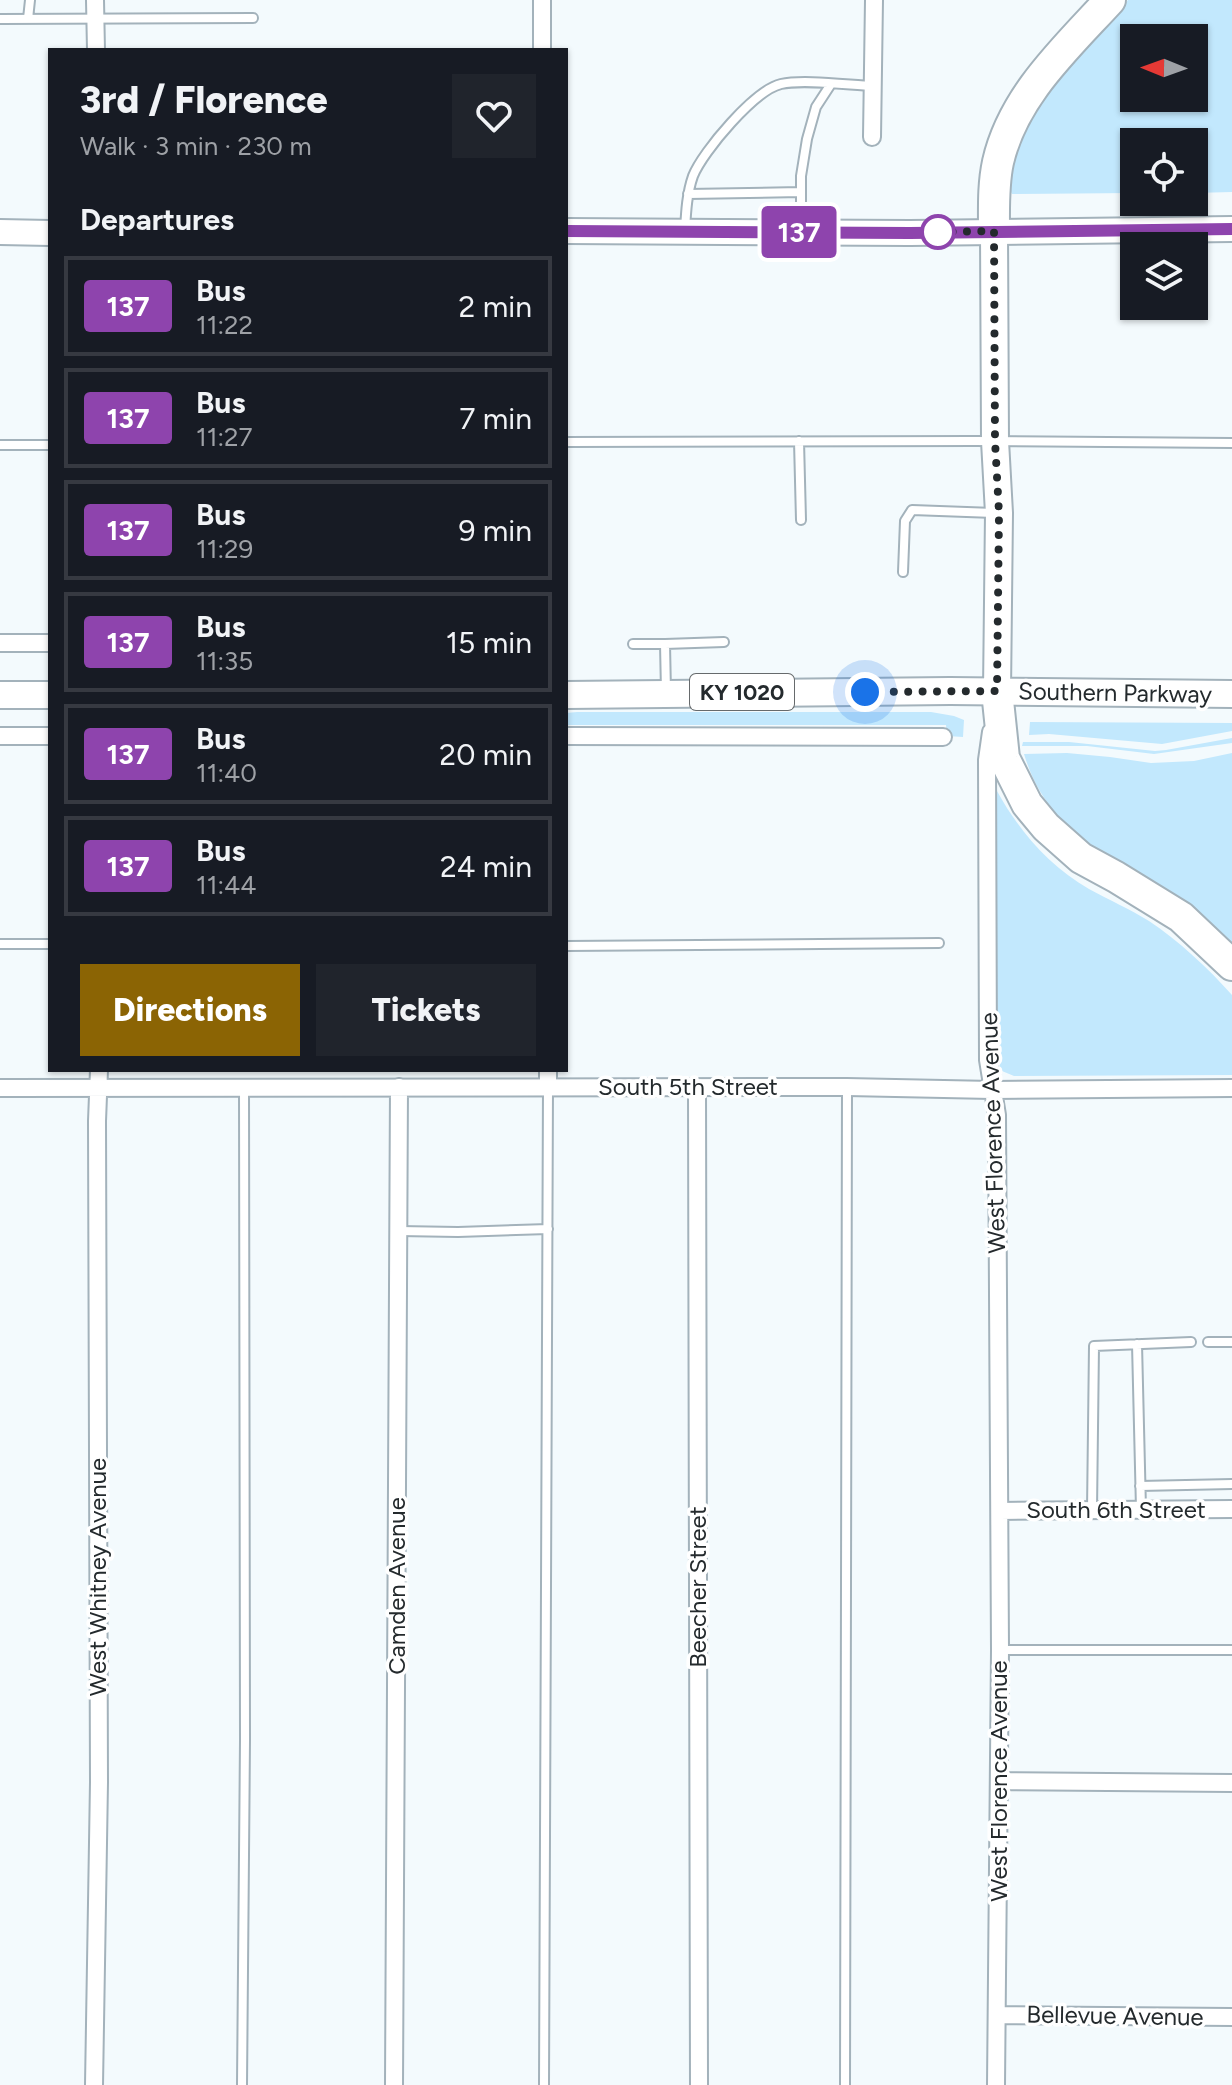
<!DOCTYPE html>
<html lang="en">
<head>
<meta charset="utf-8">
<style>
  body { margin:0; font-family:Figtree,sans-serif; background:#20242c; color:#f1f3f6; height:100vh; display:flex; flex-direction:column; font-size:30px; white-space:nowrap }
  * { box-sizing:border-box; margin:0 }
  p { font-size:26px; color:#9ea1a6 }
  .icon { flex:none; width:44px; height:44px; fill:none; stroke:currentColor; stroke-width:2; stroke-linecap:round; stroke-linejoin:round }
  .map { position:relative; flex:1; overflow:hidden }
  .sheet { position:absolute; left:48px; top:48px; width:520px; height:1024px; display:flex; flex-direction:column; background:#171b24; border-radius:0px; box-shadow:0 2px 6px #0004 }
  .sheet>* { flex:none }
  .badge { padding:0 16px; border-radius:6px; font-size:28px; line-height:52px }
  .needle { width:52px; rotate:271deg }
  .tools { position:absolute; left:1120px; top:24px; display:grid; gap:16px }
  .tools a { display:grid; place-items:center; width:88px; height:88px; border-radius:0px; background:#171b24; box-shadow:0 2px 6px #0004; font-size:40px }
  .you { position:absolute; width:40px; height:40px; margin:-20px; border:6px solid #fff; border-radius:50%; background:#1a73e8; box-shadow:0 0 0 12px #1a73e833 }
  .map>.badge { position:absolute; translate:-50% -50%; box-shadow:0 0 0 4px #fff }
  h2 { padding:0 32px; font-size:30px; line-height:72px }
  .round { display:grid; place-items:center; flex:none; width:84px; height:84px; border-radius:0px; background:#20242c }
  .summary { display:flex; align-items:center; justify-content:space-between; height:136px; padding:0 32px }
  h1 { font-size:38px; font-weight:800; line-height:60px }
  .action { display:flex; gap:16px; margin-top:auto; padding:16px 32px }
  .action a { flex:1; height:92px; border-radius:0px; background:#8b6404; color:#fff; font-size:32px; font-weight:800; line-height:92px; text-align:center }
  .action a+a { background:#20242c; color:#f1f3f6 }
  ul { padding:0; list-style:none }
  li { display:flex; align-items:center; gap:24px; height:100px; margin:0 16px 12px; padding:0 16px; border:4px solid #363941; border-radius:0px }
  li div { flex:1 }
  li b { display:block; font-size:30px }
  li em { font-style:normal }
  li .badge { min-width:88px; font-weight:700; text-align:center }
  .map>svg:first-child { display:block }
</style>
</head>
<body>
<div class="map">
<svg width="1232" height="2085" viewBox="0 0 1232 2085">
  <rect width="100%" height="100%" fill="#f3fafd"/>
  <path fill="#c2e8fd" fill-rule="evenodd" d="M 1128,0 L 1232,0 L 1232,192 L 1194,193 L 1194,142 L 1134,142 L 1134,193 L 1012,194 C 1006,184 1010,175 1013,164 C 1028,98 1084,49 1128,0 ZM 1134,38 L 1194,38 L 1194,98 L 1134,98 Z
    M 577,712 L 931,712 L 954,716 L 964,720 L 963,737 L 947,736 L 946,725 L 566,725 L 566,713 Z
    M 1030,722 L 1232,723 L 1232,731 L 1162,744 L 1049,734 L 1029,735 Z
    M 1232,738 L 1232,743 L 1154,754 L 1087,746 L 1022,746 L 1023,742 L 1069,742 L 1155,751 L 1166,750 Z
    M 1067,753 L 1110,757 L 1151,763 L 1194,761 L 1232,753 L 1232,945 C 1224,936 1213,929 1204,921 C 1135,868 1052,847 1024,754 Z
    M 997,791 C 1019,831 1049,866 1089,889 C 1109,900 1130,909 1149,921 C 1179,941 1208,968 1232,995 L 1232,1075 L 1014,1076 L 1002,1071 L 999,1064 L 998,1027 L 994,1026 L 994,792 Z"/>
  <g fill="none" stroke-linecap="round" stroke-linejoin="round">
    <defs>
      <path id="lane" d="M 0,19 L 253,18
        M 28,19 L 30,0
        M 688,194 L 801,192
        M 685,230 C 686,212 687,193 693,176 C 703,151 755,90 781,84 C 803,79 849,85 873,86
        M 801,231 L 801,176 L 807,139 L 816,107 L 831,84
        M 799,441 L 801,520
        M 566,442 L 974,441 L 1232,443
        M 0,445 L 50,445
        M 903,572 L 905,521 L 912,510 L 994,513
        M 633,644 L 665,644
        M 666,692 L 665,644 L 724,642
        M 0,944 L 50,944
        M 566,946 L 939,943
        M 399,1231 L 458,1232 L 548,1229
        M 1208,1342 L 1232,1342
        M 1137,1344 L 1141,1509
        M 1140,1486 L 1232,1484
        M 1092,1510 L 1094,1346 L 1191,1342
        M 1000,1650 L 1232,1650
        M 242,2085 L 245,1740 L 244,1088
        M 544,2085 L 548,1087
        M 845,2085 L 847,1087"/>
      <path id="street" d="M 95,0 L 96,50
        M 542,0 L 542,50
        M 872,137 L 874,0
        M 0,643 L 50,643
        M 991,732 L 987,760 L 988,1060 L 997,1115 L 1000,1650 L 996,2085
        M 0,736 L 50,736
        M 566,736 L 943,737
        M 548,1087 L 548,1070
        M 0,1088 L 847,1087 L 992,1090 L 1232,1088
        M 697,1088 L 699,2085
        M 1000,1511 L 1232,1509
        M 999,1781 L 1232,1783
        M 997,2015 L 1232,2017
        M 94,2085 L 99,1782 L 97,1121 L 99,1070
        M 394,2085 L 399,1087"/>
      <path id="secondary" d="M 566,231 L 910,233 L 1232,229
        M 0,232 L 50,233"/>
      <path id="primary" d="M 994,231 L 995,441 L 999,513 L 997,691
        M 0,695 L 50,695
        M 566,695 L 950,691 L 1232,694"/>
      <path id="highway" d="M 994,231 C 994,208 993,185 998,162 C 1013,96 1066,48 1110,0
        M 997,691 L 1004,758 L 1027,804 L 1046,827 L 1081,858 L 1116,877 L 1181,917 L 1232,965"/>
    </defs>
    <use href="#lane" stroke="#a3b2bb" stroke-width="12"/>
    <use href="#street" stroke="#a3b2bb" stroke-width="20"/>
    <use href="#secondary" stroke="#a3b2bb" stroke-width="28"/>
    <use href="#primary" stroke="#a3b2bb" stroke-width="30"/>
    <use href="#highway" stroke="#a3b2bb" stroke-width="34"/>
    <use href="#lane" stroke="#fff" stroke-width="8"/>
    <use href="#street" stroke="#fff" stroke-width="16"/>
    <use href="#secondary" stroke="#fff" stroke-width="24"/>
    <use href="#primary" stroke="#fff" stroke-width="26"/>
    <use href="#highway" stroke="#fff" stroke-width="30"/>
  </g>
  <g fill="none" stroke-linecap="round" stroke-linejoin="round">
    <defs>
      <path id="line" d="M 566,231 L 910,233 L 1232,229"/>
    </defs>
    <use href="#line" stroke="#fff" stroke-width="18"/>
    <use href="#line" stroke="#8e44ad" stroke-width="12"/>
    <path stroke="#242a2d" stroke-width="8" stroke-dasharray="0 14.4" d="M 865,692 L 997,691 L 999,513 L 995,441 L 994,231 L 932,232 L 938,232"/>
  </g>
  <circle fill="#fff" stroke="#8e44ad" stroke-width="4" cx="938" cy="232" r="16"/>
  <g text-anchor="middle" stroke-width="7" stroke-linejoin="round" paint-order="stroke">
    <rect fill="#fff" stroke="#666a6c" stroke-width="2" x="690" y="674" width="104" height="36" rx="6"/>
    <g font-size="22" font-weight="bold" fill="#242a2d">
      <text x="742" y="700">KY 1020</text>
    </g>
    <g font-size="24" fill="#242a2d" stroke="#fff">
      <text transform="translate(1115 693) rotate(1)" y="8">Southern Parkway</text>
      <text x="688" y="1095">South 5th Street</text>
      <text transform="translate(993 1133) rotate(-92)" y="8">West Florence Avenue</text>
      <text x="1116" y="1518">South 6th Street</text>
      <text transform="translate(98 1577) rotate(-90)" y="8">West Whitney Avenue</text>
      <text transform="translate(397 1586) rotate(-90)" y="8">Camden Avenue</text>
      <text transform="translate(698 1587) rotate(-90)" y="8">Beecher Street</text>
      <text transform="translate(999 1781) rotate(-90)" y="8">West Florence Avenue</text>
      <text transform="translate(1115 2016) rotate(1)" y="8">Bellevue Avenue</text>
    </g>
  </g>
</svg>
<div class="tools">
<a><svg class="needle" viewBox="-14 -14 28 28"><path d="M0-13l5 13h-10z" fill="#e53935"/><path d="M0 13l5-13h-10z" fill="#9ea1a6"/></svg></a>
<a><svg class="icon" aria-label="locate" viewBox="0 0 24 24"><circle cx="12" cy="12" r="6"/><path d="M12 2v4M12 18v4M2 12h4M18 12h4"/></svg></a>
<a><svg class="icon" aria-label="layers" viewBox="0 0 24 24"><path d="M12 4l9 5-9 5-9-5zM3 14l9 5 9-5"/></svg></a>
</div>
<div class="you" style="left:865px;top:692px"></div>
<b class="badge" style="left:799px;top:232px;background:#8e44ad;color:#fff">137</b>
<section class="sheet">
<div class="summary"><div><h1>3rd / Florence</h1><p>Walk · 3 min · 230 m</p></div><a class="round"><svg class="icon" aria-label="heart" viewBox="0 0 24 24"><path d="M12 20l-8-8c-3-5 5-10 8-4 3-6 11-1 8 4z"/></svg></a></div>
<h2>Departures</h2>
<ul>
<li><span class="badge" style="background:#8e44ad;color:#fff">137</span><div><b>Bus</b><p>11:22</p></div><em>2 min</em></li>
<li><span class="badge" style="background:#8e44ad;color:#fff">137</span><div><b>Bus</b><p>11:27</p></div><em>7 min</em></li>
<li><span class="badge" style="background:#8e44ad;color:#fff">137</span><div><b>Bus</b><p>11:29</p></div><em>9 min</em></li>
<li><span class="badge" style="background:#8e44ad;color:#fff">137</span><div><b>Bus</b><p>11:35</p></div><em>15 min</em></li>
<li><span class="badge" style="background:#8e44ad;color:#fff">137</span><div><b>Bus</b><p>11:40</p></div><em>20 min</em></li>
<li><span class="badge" style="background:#8e44ad;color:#fff">137</span><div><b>Bus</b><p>11:44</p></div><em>24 min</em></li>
</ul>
<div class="action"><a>Directions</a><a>Tickets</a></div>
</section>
</div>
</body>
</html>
